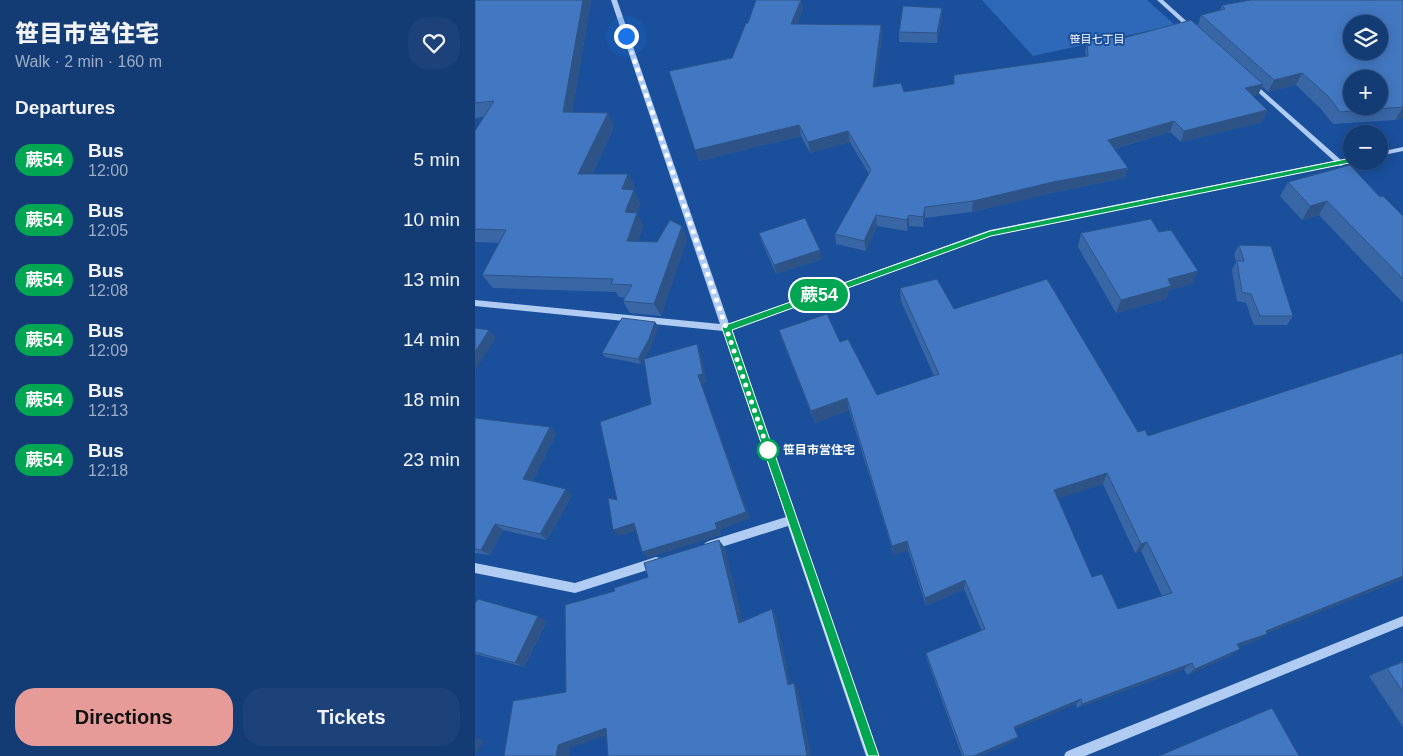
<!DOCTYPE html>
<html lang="en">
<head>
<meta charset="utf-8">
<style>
  body { margin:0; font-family:Helvetica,"Noto Sans JP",sans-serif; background:#1c4279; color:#f1f3f6; height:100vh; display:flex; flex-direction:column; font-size:19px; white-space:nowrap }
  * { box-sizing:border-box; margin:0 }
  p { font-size:16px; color:#9dadc5 }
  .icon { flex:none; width:28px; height:28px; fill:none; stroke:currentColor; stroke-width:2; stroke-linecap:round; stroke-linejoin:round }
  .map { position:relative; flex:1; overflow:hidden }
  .drawer { display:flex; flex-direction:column; background:#133b74; width:475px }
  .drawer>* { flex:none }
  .badge { padding:0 10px; border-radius:16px; font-size:18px; line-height:32px }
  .tools { position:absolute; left:868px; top:15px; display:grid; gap:10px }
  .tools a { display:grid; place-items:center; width:45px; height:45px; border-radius:50%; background:#133b74; box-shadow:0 2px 12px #0003,0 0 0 1px #325586; font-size:25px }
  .you { position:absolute; width:25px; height:25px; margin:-12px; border:4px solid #fff; border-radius:50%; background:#1a73e8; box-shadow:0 0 0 8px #1a73e833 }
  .map>.badge { position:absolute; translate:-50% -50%; box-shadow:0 0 0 2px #fff }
  h2 { padding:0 15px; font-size:19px; line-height:45px }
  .round { display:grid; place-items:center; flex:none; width:52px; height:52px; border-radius:20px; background:#1c4279 }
  .overview { display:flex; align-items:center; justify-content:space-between; height:85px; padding:0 15px }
  h1 { font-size:24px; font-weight:800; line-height:38px }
  .primary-button { display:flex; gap:10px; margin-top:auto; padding:10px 15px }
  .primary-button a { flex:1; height:58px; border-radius:20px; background:#e69b98; color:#111; font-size:20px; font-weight:800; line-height:58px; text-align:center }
  .primary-button a+a { background:#1c4279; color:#f1f3f6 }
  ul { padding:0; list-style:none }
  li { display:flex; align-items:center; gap:15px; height:60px; padding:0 15px }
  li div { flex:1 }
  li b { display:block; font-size:19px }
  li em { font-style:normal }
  li .badge { min-width:55px; font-weight:700; text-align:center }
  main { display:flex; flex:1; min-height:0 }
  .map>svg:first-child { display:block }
</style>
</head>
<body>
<main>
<section class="drawer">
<div class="overview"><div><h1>笹目市営住宅</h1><p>Walk · 2 min · 160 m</p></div><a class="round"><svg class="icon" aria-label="heart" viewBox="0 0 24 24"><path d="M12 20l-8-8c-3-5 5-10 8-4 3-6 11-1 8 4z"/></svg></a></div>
<h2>Departures</h2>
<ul>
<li><span class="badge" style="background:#00a651;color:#fff">蕨54</span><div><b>Bus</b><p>12:00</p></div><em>5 min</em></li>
<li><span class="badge" style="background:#00a651;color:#fff">蕨54</span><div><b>Bus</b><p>12:05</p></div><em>10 min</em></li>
<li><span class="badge" style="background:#00a651;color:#fff">蕨54</span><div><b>Bus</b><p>12:08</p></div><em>13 min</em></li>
<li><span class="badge" style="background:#00a651;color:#fff">蕨54</span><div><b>Bus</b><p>12:09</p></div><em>14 min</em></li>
<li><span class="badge" style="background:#00a651;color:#fff">蕨54</span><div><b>Bus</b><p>12:13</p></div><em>18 min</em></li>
<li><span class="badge" style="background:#00a651;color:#fff">蕨54</span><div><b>Bus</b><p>12:18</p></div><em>23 min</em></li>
</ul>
<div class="primary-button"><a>Directions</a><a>Tickets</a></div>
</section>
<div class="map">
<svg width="928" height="756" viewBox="0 0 928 756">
  <rect width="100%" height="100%" fill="#194f9b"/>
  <path fill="#2d69b8" d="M 507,0 L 672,0 L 700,25 L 558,56 Z"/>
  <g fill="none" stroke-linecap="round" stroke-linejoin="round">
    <path fill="#b0ccf2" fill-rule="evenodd" d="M 136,0 L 142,0 L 254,324 L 515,230 L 859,161 L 775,85 L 775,83 L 779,83 L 866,160 L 876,158 L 876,161 L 879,161 L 869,164 L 866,166 L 863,165 L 516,235 L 256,330 L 403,756 L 391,756 L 313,526 L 234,551 L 230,549 L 229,546 L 230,543 L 234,541 L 311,517 L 248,331 L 0,306 L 0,300 L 245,324 Z
      M 682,0 L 688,0 L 718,27 L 718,29 L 714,29 Z
      M 928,147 L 928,151 L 904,156 L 904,152 Z
      M 181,557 L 185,558 L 186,562 L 185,566 L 100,593 L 0,573 L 0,563 L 100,583 Z
      M 928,616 L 928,626 L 610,756 L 589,756 L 591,752 L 595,750 Z"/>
  </g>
  <path fill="#3967a6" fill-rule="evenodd" d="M 0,0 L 116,0 L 97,112 L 139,127 L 117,174 L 153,174 L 160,188 L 159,190 L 165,203 L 162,213 L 168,226 L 163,241 L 182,242 L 212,239 L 186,316 L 155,313 L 148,301 L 150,298 L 144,297 L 141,292 L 18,288 L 7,275 L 25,243 L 0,242 L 0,131 L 9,117 L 0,118 Z
    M 281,0 L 326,0 L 328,9 L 322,24 L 406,25 L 407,36 L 400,86 L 429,92 L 479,84 L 611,56 L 610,52 L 612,41 L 641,40 L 723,25 L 726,15 L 745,10 L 747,5 L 928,0 L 928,118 L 920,120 L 858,124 L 846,109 L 821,85 L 793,92 L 787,86 L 783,95 L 778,96 L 792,110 L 787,122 L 706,142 L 695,132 L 639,149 L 653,168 L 650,178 L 576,193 L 497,212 L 450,218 L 448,227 L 434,226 L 432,231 L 402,226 L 391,251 L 361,244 L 360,234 L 394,174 L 375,142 L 335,153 L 326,136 L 224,161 L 257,58 L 273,23 Z
    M 467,17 L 462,43 L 424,42 L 424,32 Z
    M 813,182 L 905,197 L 928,216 L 928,303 L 844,215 L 827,220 L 805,196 Z
    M 284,233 L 347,259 L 301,274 L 287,242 Z
    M 606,233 L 717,284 L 694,290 L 691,299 L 641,313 L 603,247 Z
    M 764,245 L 818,316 L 812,325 L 779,325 L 771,303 L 762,301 L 757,270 L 761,262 L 759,254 Z
    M 425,288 L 479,309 L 663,432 L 673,436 L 928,353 L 928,579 L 792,633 L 781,641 L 764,647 L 755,656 L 712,675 L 709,669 L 602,708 L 601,704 L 540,729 L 540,741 L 504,756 L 487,756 L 452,659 L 451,653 L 507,631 L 489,589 L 451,606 L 433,550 L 419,555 L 374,410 L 340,423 L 308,342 L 304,330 L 365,342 L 402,395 L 459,376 L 426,301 ZM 628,484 L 660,553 L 666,551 L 687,596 L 643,609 L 617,577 L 583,498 Z
    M 180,322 L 183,326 L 177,344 L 166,364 L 130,357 L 127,353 Z
    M 0,418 L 81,434 L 57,482 L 97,495 L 72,540 L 28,530 L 15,555 L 0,553 Z
    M 0,602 L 72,621 L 49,667 L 0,654 Z
    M 928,661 L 928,727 L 894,676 Z"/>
  <path fill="#2e5487" d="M 108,0 L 116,0 L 95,126 L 88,112 Z
    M 326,0 L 328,9 L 318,35 L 316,24 Z
    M 467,8 L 467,17 L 462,43 L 462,33 Z
    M 406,25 L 407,36 L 399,98 L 398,87 Z
    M 827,73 L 821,85 L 793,92 L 799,80 Z
    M 788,84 L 783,95 L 765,99 L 770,88 Z
    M 928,107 L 928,118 L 920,120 Z
    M 792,110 L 787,122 L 706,142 L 709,131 Z
    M 133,113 L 139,127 L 110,188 L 103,174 Z
    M 699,121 L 695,132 L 631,151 L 633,140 Z
    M 324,125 L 326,136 L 224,161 L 220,150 Z
    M 373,131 L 375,142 L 335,153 L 333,142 Z
    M 653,168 L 650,178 L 576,193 L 497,212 L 498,201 L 578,182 Z
    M 153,174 L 160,188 L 159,190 L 165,203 L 162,213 L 168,226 L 159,254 L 152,241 L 150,212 L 147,189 Z
    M 852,201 L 844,215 L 827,220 L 835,206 Z
    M 450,207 L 450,218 L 448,227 L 448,217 Z
    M 401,215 L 402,226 L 391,251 L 389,241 Z
    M 434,215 L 434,226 L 432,231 L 432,220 Z
    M 207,226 L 212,239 L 186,316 L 179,304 Z
    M 345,250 L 347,259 L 301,274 L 299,265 Z
    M 723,271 L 717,284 L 694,290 L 691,299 L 641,313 L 646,300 L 693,279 Z
    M 180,322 L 183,326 L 177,344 L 166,364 L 163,359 Z
    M 14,330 L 21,338 L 0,370 L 0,352 Z
    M 222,344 L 226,353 L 232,382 L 227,384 L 275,518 L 245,530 L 246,535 L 173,558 L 167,552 L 240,523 L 223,375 Z
    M 372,398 L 374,410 L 340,423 L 336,411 Z
    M 75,427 L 81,434 L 55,486 L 48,479 Z
    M 632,473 L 628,484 L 576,501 L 579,490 Z
    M 91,489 L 97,495 L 72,540 L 65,534 Z
    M 159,523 L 165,530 L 144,536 L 138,530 Z
    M 20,524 L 28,530 L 15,555 L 6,550 Z
    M 244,540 L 250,548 L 270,629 L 264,623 Z
    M 432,541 L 433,550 L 419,555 L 417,546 Z
    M 672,542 L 666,551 L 660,553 L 666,544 Z
    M 928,576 L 928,579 L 783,637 L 792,634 L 781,641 L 752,651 L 762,644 L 791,631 Z
    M 490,580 L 489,589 L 451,606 L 450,598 Z
    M 297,609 L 301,616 L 317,690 L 313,685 Z
    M 63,616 L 72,621 L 49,667 L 40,663 Z
    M 765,649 L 755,656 L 712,675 L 720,669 Z
    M 717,663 L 709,669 L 602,708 L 607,704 Z
    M 319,683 L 323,688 L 336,756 L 332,756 Z
    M 606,699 L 601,704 L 536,731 L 539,727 Z
    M 131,728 L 141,732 L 95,748 L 94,756 L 81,756 L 83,745 Z
    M 0,737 L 9,741 L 0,755 Z
    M 543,737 L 540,741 L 504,756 L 498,756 Z"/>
  <path fill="#4278c1" stroke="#2e5487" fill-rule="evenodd" d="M 0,0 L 108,0 L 88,112 L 133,113 L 103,174 L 153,174 L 147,189 L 159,190 L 150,212 L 162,213 L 152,241 L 182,242 L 195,220 L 207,226 L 179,304 L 148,301 L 157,285 L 136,284 L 138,279 L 7,275 L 31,230 L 0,229 L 0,131 L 19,101 L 0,103 Z
    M 281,0 L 326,0 L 316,24 L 406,25 L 398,87 L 426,83 L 429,92 L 479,84 L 479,75 L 613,56 L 612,41 L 636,35 L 641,40 L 716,20 L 788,84 L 770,88 L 792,110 L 709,131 L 699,121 L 633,140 L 653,168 L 578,182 L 498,201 L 450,207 L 448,217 L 434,215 L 432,220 L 401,215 L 389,241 L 360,234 L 396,170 L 373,131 L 333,142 L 324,125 L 220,150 L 194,71 L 257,58 L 271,23 L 273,23 Z
    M 776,0 L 928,0 L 928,107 L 865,112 L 853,96 L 827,73 L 799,80 L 726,15 L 750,9 L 747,5 ZM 876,24 L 904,24 L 904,51 L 876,51 ZM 876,79 L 904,79 L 904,106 L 876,106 Z
    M 428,6 L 467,8 L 462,33 L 424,32 Z
    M 875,165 L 905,197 L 908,196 L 928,216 L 928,279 L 852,201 L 835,206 L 813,182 Z
    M 330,218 L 345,250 L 299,265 L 284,233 Z
    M 676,219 L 684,232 L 696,230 L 723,271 L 693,279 L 696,286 L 646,300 L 606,233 Z
    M 764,245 L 796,246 L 818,316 L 785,316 L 776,294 L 767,292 L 762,261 L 769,261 Z
    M 462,279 L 479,309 L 572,279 L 663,432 L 670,430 L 673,436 L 928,353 L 928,576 L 791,631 L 792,634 L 762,644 L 765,649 L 720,669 L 717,663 L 607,704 L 606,699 L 539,727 L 543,737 L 498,756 L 489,756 L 451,653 L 510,629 L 490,580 L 450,598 L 432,541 L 417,546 L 372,398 L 336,411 L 304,330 L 352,314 L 365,342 L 373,339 L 402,395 L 464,374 L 425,288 ZM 632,473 L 666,544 L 672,542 L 697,593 L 643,609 L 627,574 L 617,577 L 579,490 Z
    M 147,318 L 180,322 L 174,339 L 163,359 L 127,353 Z
    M 0,328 L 14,330 L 0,352 Z
    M 222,344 L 228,374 L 223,375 L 271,512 L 240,523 L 242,529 L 167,552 L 159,523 L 138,530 L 133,498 L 142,500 L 125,422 L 176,404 L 169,359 Z
    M 0,418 L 75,427 L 48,479 L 91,489 L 65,534 L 20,524 L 6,550 L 0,549 Z
    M 244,540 L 264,623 L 297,609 L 313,685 L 319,683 L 332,756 L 133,756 L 131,728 L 83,745 L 81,756 L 29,756 L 38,701 L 91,692 L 90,605 L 140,591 L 139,588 L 173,577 L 169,563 Z
    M 3,599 L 63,616 L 40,663 L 0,652 L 0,602 L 1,602 Z
    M 928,662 L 928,692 L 912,668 Z
    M 797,708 L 824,756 L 684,756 Z"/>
  <path fill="#00a651" stroke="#fff" d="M 876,158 L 879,159 L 879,162 L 516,236 L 257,330 L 404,756 L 393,756 L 247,328 L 248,326 L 515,231 Z"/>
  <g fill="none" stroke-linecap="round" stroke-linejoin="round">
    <path stroke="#fff" stroke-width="5" stroke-dasharray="0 9" d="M 151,36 L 293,450"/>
  </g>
  <circle fill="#fff" stroke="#00a651" stroke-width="2.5" cx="293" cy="450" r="10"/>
  <g text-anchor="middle" stroke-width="4" stroke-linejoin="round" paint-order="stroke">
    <g font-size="11" fill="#fff" stroke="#194f9b">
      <text x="622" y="43">笹目七丁目</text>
    </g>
    <g font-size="12" font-weight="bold" fill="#fff" stroke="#194f9b" text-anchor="start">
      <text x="308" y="454">笹目市営住宅</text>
    </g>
  </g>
</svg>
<div class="tools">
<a><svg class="icon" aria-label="layers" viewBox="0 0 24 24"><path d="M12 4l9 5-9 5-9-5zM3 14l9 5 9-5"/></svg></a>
<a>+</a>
<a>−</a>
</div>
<div class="you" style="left:151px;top:36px"></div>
<b class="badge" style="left:344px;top:295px;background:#00a651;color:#fff">蕨54</b>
</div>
</main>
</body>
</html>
